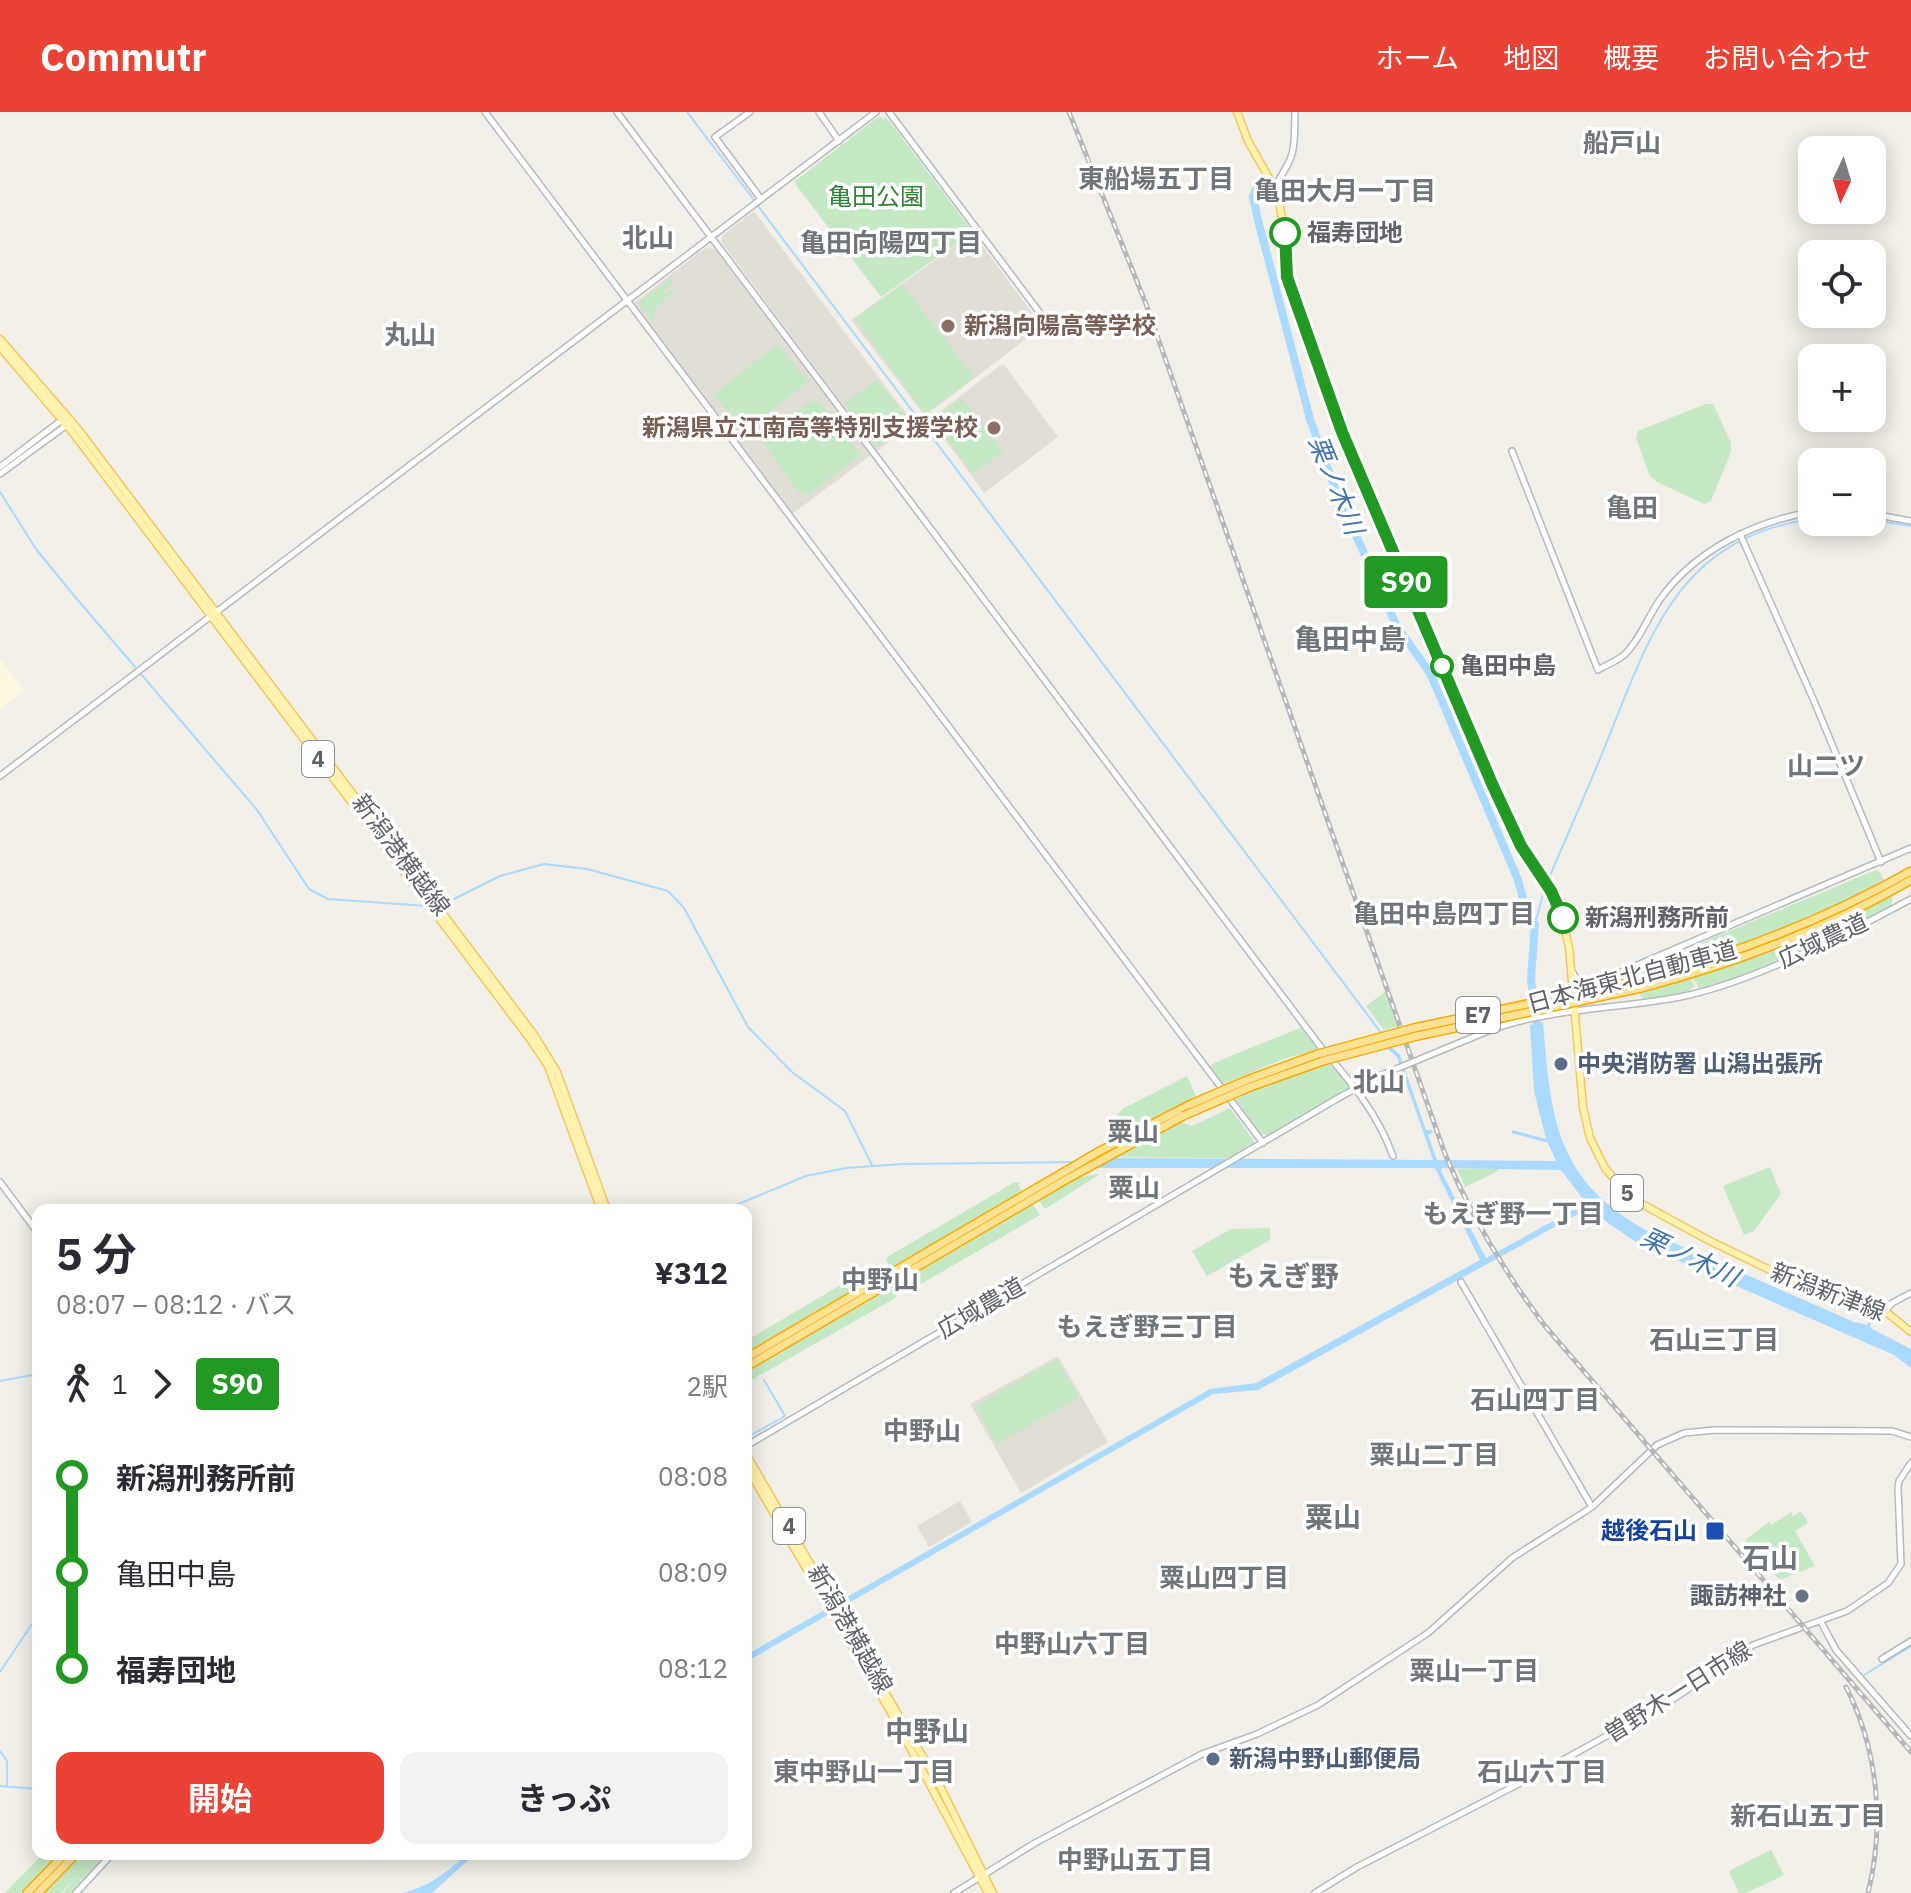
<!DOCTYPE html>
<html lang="ja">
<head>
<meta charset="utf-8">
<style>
  body { margin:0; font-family:"IBM Plex Sans","Noto Sans JP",sans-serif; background:#f2f2f3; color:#2b2b33; height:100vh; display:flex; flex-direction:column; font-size:30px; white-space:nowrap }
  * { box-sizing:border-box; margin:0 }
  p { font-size:26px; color:#7c7c81 }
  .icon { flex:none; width:44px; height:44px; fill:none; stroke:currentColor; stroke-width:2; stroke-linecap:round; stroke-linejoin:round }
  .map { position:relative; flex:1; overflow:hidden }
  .panel { position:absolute; left:32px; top:1092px; width:720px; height:656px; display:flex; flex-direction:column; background:#fff; border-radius:16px; box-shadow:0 4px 20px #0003 }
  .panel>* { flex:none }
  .badge { padding:0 16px; border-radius:6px; font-size:28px; line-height:52px }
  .needle { width:52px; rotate:184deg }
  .controls { position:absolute; left:1798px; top:24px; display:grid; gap:16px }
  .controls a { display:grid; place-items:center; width:88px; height:88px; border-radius:16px; background:#fff; box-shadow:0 4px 20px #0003; font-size:40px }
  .map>.badge { position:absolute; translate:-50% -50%; box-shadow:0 0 0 4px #fff }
  .legs { display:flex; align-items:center; gap:12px; height:88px; padding:0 24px; font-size:26px }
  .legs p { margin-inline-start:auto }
  .overview { display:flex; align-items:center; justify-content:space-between; height:136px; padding:0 24px }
  h1 { font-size:44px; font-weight:700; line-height:60px }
  .button { display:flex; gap:16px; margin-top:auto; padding:16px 24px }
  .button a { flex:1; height:92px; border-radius:16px; background:#ea4335; color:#fff; font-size:32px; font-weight:700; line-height:92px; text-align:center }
  .button a+a { background:#f2f2f3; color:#2b2b33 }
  ul { padding:0 24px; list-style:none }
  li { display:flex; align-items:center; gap:28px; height:96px; font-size:30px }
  li i { display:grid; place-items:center; width:12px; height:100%; margin:0 10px; background:currentColor }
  li i::after { content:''; width:20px; height:20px; margin:-10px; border:6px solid; border-radius:50%; background:#fff }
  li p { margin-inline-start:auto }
  li:first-child i { background:linear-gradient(#0000 50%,currentColor 0) }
  li:last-child i { background:linear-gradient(currentColor 50%,#0000 0) }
  header { display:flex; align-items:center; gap:48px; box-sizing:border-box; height:112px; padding:0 40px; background:#ea4335; color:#fff }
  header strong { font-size:38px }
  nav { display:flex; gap:44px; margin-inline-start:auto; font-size:28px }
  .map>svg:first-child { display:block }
</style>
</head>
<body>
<header>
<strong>Commutr</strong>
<nav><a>ホーム</a><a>地図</a><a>概要</a><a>お問い合わせ</a></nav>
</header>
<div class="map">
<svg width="1911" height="1781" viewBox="0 0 1911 1781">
  <rect width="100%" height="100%" fill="#f1efe8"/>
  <path fill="#fef7e0" d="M 0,546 L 24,579 L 0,597 Z"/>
  <path fill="#e1ded6" d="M 754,99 L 913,311 L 877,339 L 722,131 L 722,124 Z
    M 973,121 L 1039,210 L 1039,217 L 925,304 L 851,208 Z
    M 705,136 L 715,137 L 871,343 L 792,402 L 633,192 Z
    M 1001,253 L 1005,254 L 1058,325 L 984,381 L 930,307 Z
    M 1058,1244 L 1108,1330 L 1021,1381 L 970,1292 Z
    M 960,1389 L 972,1410 L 929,1435 L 917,1414 Z"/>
  <path fill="#c5e8c5" d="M 878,5 L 888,7 L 973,120 L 881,185 L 794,70 Z
    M 670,166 L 673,171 L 663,179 L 666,182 L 671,177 L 674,180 L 656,195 L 653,210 L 638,191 Z
    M 902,172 L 974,265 L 925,302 L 855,207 Z
    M 778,232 L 808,270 L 744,320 L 714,282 Z
    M 877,267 L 910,310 L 877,336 L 844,292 Z
    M 959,288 L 964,289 L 1003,340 L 973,362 L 932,307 Z
    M 811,289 L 820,291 L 861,343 L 809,382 L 798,380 L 760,327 Z
    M 1706,292 L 1713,292 L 1731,331 L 1731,340 L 1711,389 L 1704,392 L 1657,370 L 1650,364 L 1636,326 L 1638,319 Z
    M 1876,758 L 1880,760 L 1884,769 C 1820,801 1755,829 1687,850 L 1685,839 L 1710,827 Z
    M 1893,783 L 1891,796 L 1808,837 L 1706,877 L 1700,877 L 1693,866 L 1783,836 Z
    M 1675,843 L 1684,851 L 1635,865 L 1636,859 L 1639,857 Z
    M 1691,867 L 1695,875 L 1691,876 L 1687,882 L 1644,888 L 1638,881 Z
    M 1386,879 L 1398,914 L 1384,918 L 1366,894 Z
    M 1303,915 L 1319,937 L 1284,947 L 1223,972 L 1211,956 L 1211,953 L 1223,947 Z
    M 1329,951 L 1351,975 L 1269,1023 L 1261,1022 L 1235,987 L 1251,978 Z
    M 1187,964 L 1196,984 L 1119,1023 C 1114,1013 1115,1004 1124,996 Z
    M 1230,996 L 1254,1029 L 1253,1033 L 1231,1046 L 1113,1045 L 1180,1010 L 1192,1014 Z
    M 1770,1055 L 1781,1082 L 1754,1119 L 1744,1123 L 1723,1074 Z
    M 1457,1057 L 1498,1057 L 1498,1059 L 1465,1075 Z
    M 1100,1062 L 1045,1097 L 1039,1089 C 1058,1076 1077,1063 1100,1062 Z
    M 1015,1070 L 1020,1071 L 1018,1073 L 1022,1079 L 890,1156 L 886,1148 L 889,1144 Z
    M 1033,1093 L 1040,1103 L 907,1180 L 899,1171 Z
    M 1270,1116 L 1270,1128 L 1207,1164 L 1192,1139 L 1231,1117 Z
    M 878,1151 L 885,1159 L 746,1240 L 746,1229 Z
    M 894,1174 L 897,1185 L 746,1271 L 746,1261 Z
    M 1057,1247 L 1079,1285 L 997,1332 L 975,1294 Z
    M 1801,1399 L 1808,1411 L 1795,1419 L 1815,1454 L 1782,1467 L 1778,1466 L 1745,1428 L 1769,1410 L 1771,1413 L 1791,1400 L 1793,1404 Z
    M 1771,1738 L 1784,1763 L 1746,1781 L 1739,1781 L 1729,1759 Z
    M 43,1742 L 58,1742 L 21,1781 L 5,1781 Z
    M 82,1742 L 107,1742 L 73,1781 L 63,1781 L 75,1766 L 61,1781 L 44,1781 Z"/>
  <path fill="#aadaff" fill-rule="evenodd" d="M 1543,910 C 1551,1007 1555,1068 1649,1120 L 1854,1210 L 1867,1213 L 1874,1201 L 1870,1216 L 1911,1237 L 1911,1256 L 1894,1243 L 1636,1130 L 1608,1111 L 1591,1095 L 1258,1278 L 1213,1282 L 746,1550 L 746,1543 L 1210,1277 L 1256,1271 L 1480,1148 L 1435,1056 L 1095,1056 L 1112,1046 L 1433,1048 L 1397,945 L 1386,935 L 1390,934 L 1400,943 L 1426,1018 L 1432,1018 L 1433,1020 L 1428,1023 L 1437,1048 L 1556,1049 L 1548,1031 L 1512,1021 L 1512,1018 L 1546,1027 L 1534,979 L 1530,913 ZM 1442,1056 L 1561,1058 L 1586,1091 L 1486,1146 L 1441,1059 Z
    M 467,1742 L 475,1742 L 432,1781 L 402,1781 C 429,1775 446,1761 467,1742 Z"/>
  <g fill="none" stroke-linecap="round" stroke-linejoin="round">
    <path stroke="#aadaff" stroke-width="2" d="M 687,0 L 754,88
      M 758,94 L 1382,922
      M 0,380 L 36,437 L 71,480 L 257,698 L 309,777 L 328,787 L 427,794
      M 1872,408 L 1911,414
      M 1546,773 C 1566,726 1587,679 1606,632 C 1650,523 1678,426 1812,407
      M 438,793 L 444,792 L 500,764 L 544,752 L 587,757 L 668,779 L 684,796 L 748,915 L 792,960 L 845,999 L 872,1053
      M 1535,812 L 1544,779
      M 724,1098 L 806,1064 L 846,1056 L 903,1052 L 1075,1050
      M 0,1269 L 38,1262
      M 753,1322 L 785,1304 L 764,1268
      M 0,1560 L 38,1503
      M 1864,1563 L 1911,1534
      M 0,1639 L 7,1649 L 7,1675
      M 0,1674 L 38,1677"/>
    <path stroke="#aadaff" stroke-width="8" d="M 1259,70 L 1253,85 L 1258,108 L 1310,307 L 1334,374 L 1396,513 L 1430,561 L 1518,768 L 1527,801 L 1535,812 L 1531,867 L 1538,920"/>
    <defs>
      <path id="secondary" d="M 485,0 L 1263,1031
        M 617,0 L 1320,934 C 1350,969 1377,1000 1393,1044
        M 750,0 L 715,25 L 761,87
        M 819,0 L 839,29
        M 889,0 L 1049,213
        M 1274,75 C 1297,41 1294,39 1295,0
        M 1512,339 L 1598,558 C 1606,553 1617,549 1624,543 C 1640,528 1648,504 1661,486 C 1696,438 1755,409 1812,400
        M 0,355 L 63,307
        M 0,362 L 68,312
        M 1872,402 L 1911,409
        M 1740,422 L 1814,589 L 1881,750
        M 0,664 L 876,0
        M 1573,861 C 1580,873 1587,873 1600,869 L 1911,736
        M 1488,919 C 1549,896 1617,897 1680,885 C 1751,871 1847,822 1911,787
        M 0,1070 L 38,1121
        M 1461,1170 L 1592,1395
        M 1885,1199 L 1892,1191 L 1911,1181
        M 746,1334 L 1340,985
        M 1821,1510 L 1836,1538 L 1911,1624
        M 1882,1547 L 1911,1529
        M 76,1781 L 112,1742
        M 954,1781 L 1035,1731 L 1202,1642 L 1257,1622 L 1318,1593 L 1428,1521 L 1512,1446 L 1592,1395 L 1657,1333 L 1684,1321 L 1715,1318 L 1892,1319 L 1911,1325
        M 1315,1781 L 1357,1755 L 1532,1665 L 1672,1588 L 1753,1533 L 1847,1499 L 1888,1471 L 1901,1452 L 1898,1376 L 1899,1369 L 1911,1351"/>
      <path id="primary" d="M 1237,0 L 1248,29 L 1277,80 L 1285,121 L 1287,165 L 1342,320 L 1493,674 L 1521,734 L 1560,799 L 1569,835 L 1583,995 L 1590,1026 L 1605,1056 L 1626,1081 L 1640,1091 L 1708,1128 L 1770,1158 L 1864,1189 L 1885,1199 L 1911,1220
        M 0,227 L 78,317 L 535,924 L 557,960 L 607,1098
        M 0,235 L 73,321 L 530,927 L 548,954 L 601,1098
        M 746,1342 L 940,1674 L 993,1781
        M 746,1354 L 893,1604 L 988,1781"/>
      <path id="highway" d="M 1640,868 C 1735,842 1825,808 1911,759
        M 1641,876 C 1736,851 1826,817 1911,768
        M 1247,968 L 1318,942
        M 1250,975 L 1323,949
        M 746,1246 L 1098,1040 L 1191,992
        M 746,1255 L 1067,1067 L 1183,1004
        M 27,1781 L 65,1742
        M 38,1781 L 76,1742"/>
    </defs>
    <use href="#secondary" stroke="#b6babf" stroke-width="8"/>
    <use href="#primary" stroke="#f2c960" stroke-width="9"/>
    <use href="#highway" stroke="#f9ab00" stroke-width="10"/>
    <use href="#secondary" stroke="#fff" stroke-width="5"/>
    <use href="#primary" stroke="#fff2af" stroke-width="6"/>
    <use href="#highway" stroke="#fde293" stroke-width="7"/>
    <defs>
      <path id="rail" d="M 1069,0 L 1146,192 L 1445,1042 C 1471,1104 1505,1161 1545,1214 L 1911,1640
        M 1846,1575 C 1878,1637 1885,1713 1868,1781"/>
    </defs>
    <use href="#rail" stroke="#b6b7b8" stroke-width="5"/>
    <use href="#rail" stroke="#fff" stroke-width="2" stroke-dasharray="6" stroke-linecap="butt"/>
    <defs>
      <path id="secondary-bridge" d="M 1340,985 L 1379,964 L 1488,919"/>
      <path id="highway-bridge" d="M 1318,942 L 1414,916 L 1640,868
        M 1323,949 L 1417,924 L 1641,876
        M 1191,992 L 1247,968
        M 1183,1004 L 1250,975"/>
    </defs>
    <use href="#secondary-bridge" stroke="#b6babf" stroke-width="8" stroke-linecap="butt"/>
    <use href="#highway-bridge" stroke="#f9ab00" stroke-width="10" stroke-linecap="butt"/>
    <use href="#secondary-bridge" stroke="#fff" stroke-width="5"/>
    <use href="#highway-bridge" stroke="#fde293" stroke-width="7"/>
  </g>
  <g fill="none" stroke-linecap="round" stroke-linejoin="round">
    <defs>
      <path id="line-1" d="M 1285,121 L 1287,165 L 1342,320 L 1493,674 L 1521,734 L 1551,779 L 1563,806"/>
    </defs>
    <use href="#line-1" stroke="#fff" stroke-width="18"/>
    <use href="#line-1" stroke="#292" stroke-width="12"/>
  </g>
  <g fill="#fff" stroke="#292" stroke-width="4">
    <circle cx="1285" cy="121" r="14"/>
    <circle cx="1442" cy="554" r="10"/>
    <circle cx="1563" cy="806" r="14"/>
  </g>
  <g fill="#8d6e63" stroke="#fff" stroke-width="3">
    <circle cx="948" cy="214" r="8"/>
    <circle cx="994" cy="316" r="8"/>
  </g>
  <g fill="#5c6f8a" stroke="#fff" stroke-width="3">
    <circle cx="1561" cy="952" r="8"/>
    <circle cx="1213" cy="1647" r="8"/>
  </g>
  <rect fill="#1a4fb4" stroke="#fff" stroke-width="3" x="1705" y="1409" width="20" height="20" rx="4"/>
  <circle fill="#6b7280" stroke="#fff" stroke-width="3" cx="1802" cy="1484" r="8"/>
  <g text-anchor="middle" stroke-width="7" stroke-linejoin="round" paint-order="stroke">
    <g fill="#fff" stroke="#8f9295" stroke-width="2">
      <rect x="302" y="629" width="32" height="36" rx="6"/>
      <rect x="1456" y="885" width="44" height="36" rx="6"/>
      <rect x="1611" y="1063" width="32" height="36" rx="6"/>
      <rect x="773" y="1396" width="32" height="36" rx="6"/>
    </g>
    <g font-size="22" font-weight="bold" fill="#5f6368">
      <text x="318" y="655">4</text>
      <text x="1478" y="911">E7</text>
      <text x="1627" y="1089">5</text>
      <text x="789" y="1422">4</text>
    </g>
    <g font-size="24" fill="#348238" stroke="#fff">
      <text x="876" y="93">亀田公園</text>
    </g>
    <g font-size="24" font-weight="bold" fill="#5f6368" stroke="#fff" text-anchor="start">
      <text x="1307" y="129">福寿団地</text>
      <text x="1460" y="562">亀田中島</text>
      <text x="1585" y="814">新潟刑務所前</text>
    </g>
    <g font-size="24" font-weight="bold" fill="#785e54" stroke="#fff" text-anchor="start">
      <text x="964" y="222">新潟向陽高等学校</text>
      <text x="978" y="324" text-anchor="end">新潟県立江南高等特別支援学校</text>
    </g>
    <g font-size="24" fill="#5f6368" stroke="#fff">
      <text transform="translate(401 743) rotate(53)" y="8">新潟港横越線</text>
      <text transform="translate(1823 829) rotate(-25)" y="8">広域農道</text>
      <text transform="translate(1632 865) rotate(-15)" y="8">日本海東北自動車道</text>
      <text transform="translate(1828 1180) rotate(21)" y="8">新潟新津線</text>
      <text transform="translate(981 1196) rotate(-30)" y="8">広域農道</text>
      <text transform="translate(850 1517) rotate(60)" y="8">新潟港横越線</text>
      <text transform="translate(1678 1580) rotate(-32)" y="8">曽野木一日市線</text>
    </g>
    <g font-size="24" font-weight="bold" fill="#4e5e75" stroke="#fff" text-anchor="start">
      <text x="1577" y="960">中央消防署 山潟出張所</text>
      <text x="1229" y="1655">新潟中野山郵便局</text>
    </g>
    <g font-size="24" font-weight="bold" fill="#164399" stroke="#fff" text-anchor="end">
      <text x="1697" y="1427">越後石山</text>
    </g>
    <g font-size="24" font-weight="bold" fill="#5b616d" stroke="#fff" text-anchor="end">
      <text x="1786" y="1492">諏訪神社</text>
    </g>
    <g font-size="26" font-weight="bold" fill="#70757a" stroke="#fff">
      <text x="1622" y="40">船戸山</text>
      <text x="1156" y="76">東船場五丁目</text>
      <text x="1345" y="88">亀田大月一丁目</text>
      <text x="648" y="135">北山</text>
      <text x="891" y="140">亀田向陽四丁目</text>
      <text x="410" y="232">丸山</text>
      <text x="1632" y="405">亀田</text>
      <text x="1826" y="663">山二ツ</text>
      <text x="1444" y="811">亀田中島四丁目</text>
      <text x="1379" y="979">北山</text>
      <text x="1133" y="1029">粟山</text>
      <text x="1134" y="1085">粟山</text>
      <text x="1513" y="1111">もえぎ野一丁目</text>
      <text x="880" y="1177">中野山</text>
      <text x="1147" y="1224">もえぎ野三丁目</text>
      <text x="1714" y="1237">石山三丁目</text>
      <text x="1535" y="1297">石山四丁目</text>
      <text x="922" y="1328">中野山</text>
      <text x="1434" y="1352">粟山二丁目</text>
      <text x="1224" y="1475">粟山四丁目</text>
      <text x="1072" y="1541">中野山六丁目</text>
      <text x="1474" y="1568">粟山一丁目</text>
      <text x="864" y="1669">東中野山一丁目</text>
      <text x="1542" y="1669">石山六丁目</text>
      <text x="1808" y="1713">新石山五丁目</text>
      <text x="1135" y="1757">中野山五丁目</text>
    </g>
    <g font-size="26" font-style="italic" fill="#4174aa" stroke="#fff">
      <text transform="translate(1336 373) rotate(68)" y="9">栗ノ木川</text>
      <text transform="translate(1690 1145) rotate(25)" y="9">栗ノ木川</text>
    </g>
    <g font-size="28" font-weight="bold" fill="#70757a" stroke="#fff">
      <text x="1350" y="537">亀田中島</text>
      <text x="1283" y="1174">もえぎ野</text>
      <text x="1333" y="1415">粟山</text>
      <text x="1770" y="1456">石山</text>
      <text x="927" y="1629">中野山</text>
    </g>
  </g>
</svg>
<div class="controls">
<a><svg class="needle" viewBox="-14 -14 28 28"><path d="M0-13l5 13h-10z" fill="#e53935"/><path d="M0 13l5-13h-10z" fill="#7c7c81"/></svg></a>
<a><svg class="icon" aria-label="locate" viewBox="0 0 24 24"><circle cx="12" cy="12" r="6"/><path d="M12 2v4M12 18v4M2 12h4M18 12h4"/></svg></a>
<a>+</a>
<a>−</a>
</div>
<b class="badge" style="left:1406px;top:470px;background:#292;color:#fff">S90</b>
<section class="panel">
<div class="overview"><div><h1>5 分</h1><p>08:07 – 08:12 · バス</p></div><b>¥312</b></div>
<div class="legs"><svg class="icon" aria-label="walk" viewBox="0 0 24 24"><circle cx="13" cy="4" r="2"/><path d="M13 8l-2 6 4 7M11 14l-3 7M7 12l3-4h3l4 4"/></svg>1<svg class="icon" aria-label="forward" viewBox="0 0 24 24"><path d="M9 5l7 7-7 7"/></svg><b class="badge" style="background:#292;color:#fff">S90</b><p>2駅</p></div>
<ul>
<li><i style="color:#292"></i><b>新潟刑務所前</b><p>08:08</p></li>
<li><i style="color:#292"></i><span>亀田中島</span><p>08:09</p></li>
<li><i style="color:#292"></i><b>福寿団地</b><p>08:12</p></li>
</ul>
<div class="button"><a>開始</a><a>きっぷ</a></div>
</section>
</div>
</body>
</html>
